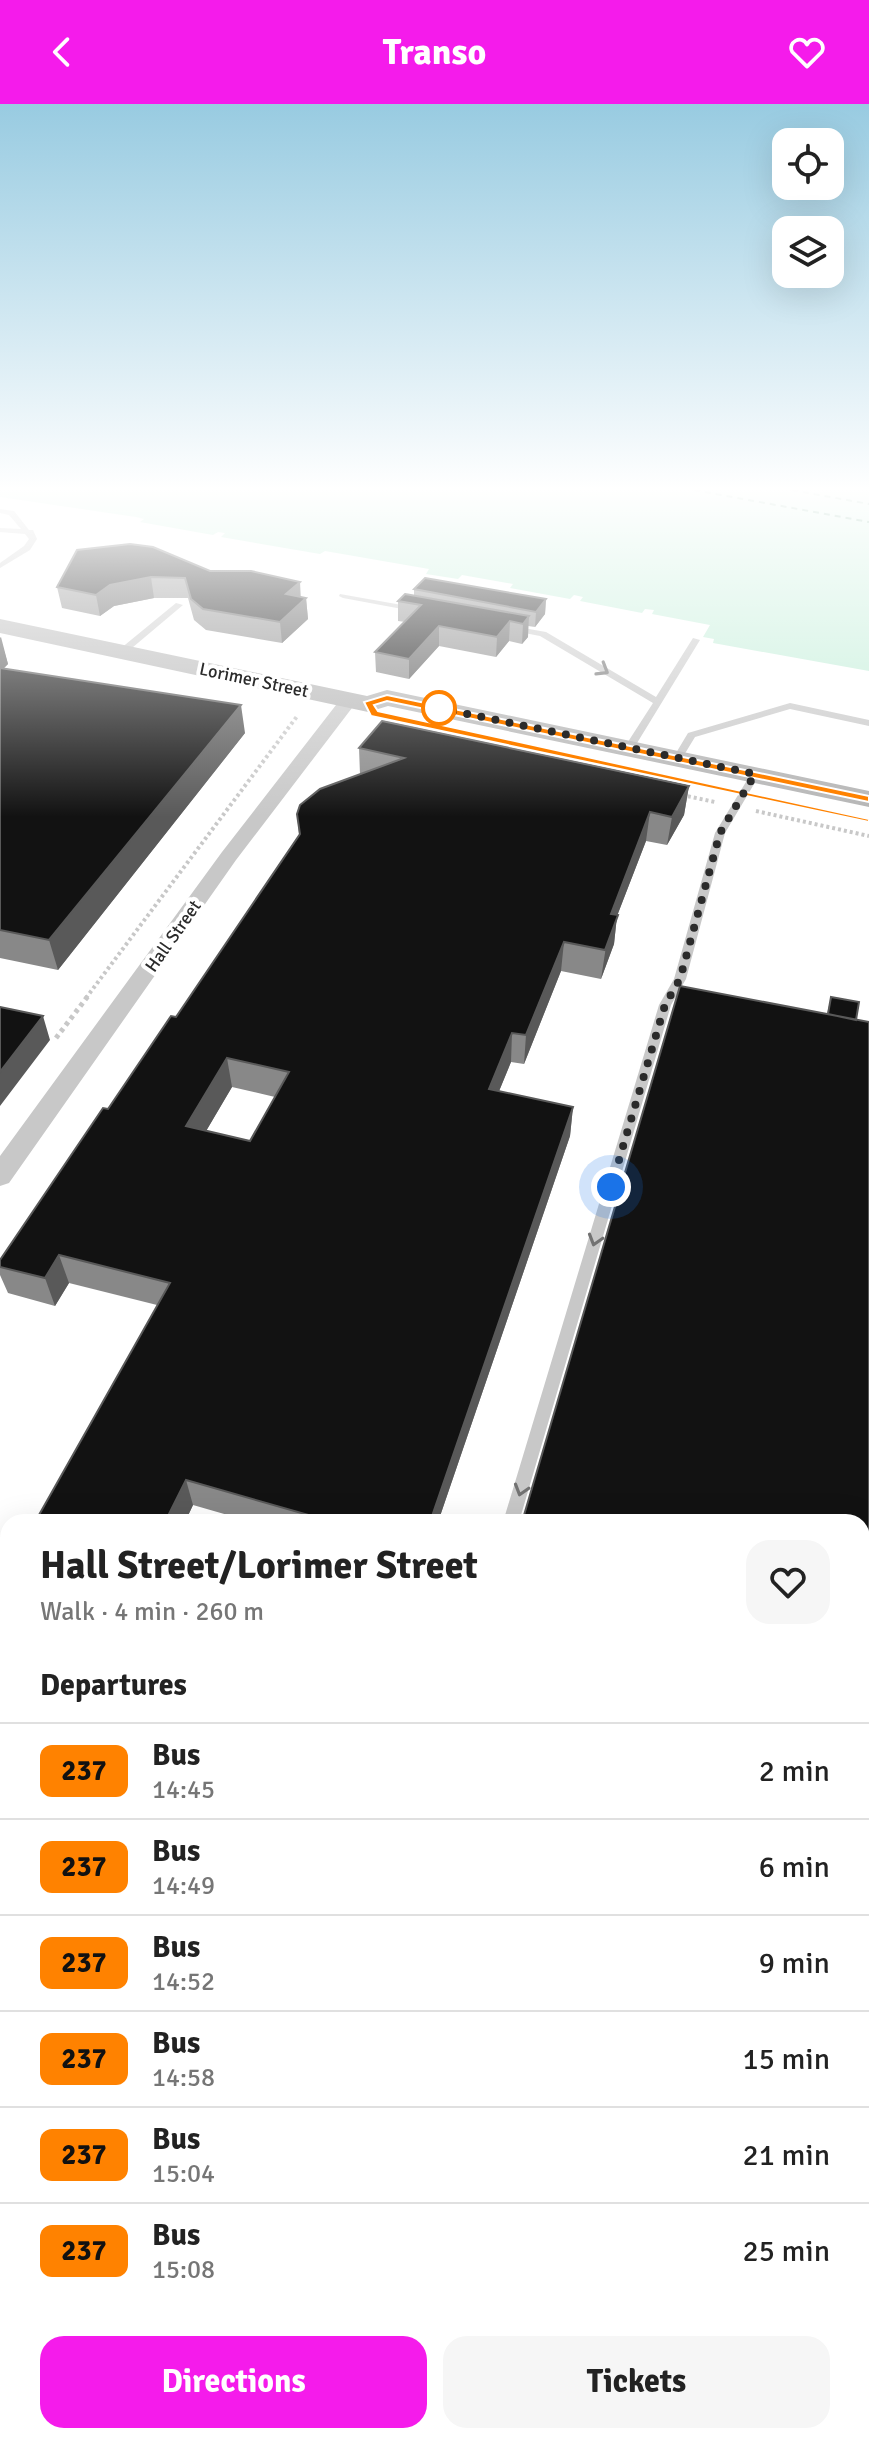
<!DOCTYPE html>
<html lang="en">
<head>
<meta charset="utf-8">
<style>
  body { margin:0; font-family:Signika,sans-serif; background:#f6f6f6; color:#222; height:100vh; display:flex; flex-direction:column; font-size:30px; white-space:nowrap }
  * { box-sizing:border-box; margin:0 }
  p { font-size:26px; color:#767676 }
  .icon { flex:none; width:44px; height:44px; fill:none; stroke:currentColor; stroke-width:2; stroke-linecap:round; stroke-linejoin:round }
  .map { position:relative; flex:1; overflow:hidden }
  .side { position:absolute; left:0px; top:1410px; width:870px; height:930px; display:flex; flex-direction:column; background:#fff; border-radius:24px 24px 0 0; box-shadow:0 8px 32px #0002 }
  .side>* { flex:none }
  .badge { padding:0 16px; border-radius:12px; font-size:28px; line-height:52px }
  .fabs { position:absolute; left:772px; top:24px; display:grid; gap:16px }
  .fabs a { display:grid; place-items:center; width:72px; height:72px; border-radius:16px; background:#fff; box-shadow:0 8px 32px #0002; font-size:40px }
  .you { position:absolute; width:40px; height:40px; margin:-20px; border:6px solid #fff; border-radius:50%; background:#1a73e8; box-shadow:0 0 0 12px #1a73e833 }
  .map>.badge { position:absolute; translate:-50% -50%; box-shadow:0 0 0 4px #fff }
  h2 { padding:0 40px; font-size:30px; line-height:72px }
  .round { display:grid; place-items:center; flex:none; width:84px; height:84px; border-radius:24px; background:#f6f6f6 }
  .overview { display:flex; align-items:center; justify-content:space-between; height:136px; padding:0 40px }
  h1 { font-size:38px; font-weight:700; line-height:60px }
  .action { display:flex; gap:16px; margin-top:auto; padding:16px 40px }
  .action a { flex:1; height:92px; border-radius:24px; background:#f51beb; color:#fff; font-size:32px; font-weight:700; line-height:92px; text-align:center }
  .action a+a { background:#f6f6f6; color:#222 }
  ul { padding:0; list-style:none }
  li { display:flex; align-items:center; gap:24px; height:96px; padding:0 40px; border-top:2px solid #e0e0e0 }
  li div { flex:1 }
  li b { display:block; font-size:30px }
  li em { font-style:normal }
  li .badge { min-width:88px; font-weight:700; text-align:center }
  header { display:flex; justify-content:space-between; align-items:center; height:104px; padding:0 40px; background:#f51beb; color:#fff; font-size:36px; font-weight:700 }
  .map>svg:first-child { display:block }
</style>
</head>
<body>
<header><svg class="icon" aria-label="back" viewBox="0 0 24 24"><path d="M15 5l-7 7 7 7"/></svg>Transo<svg class="icon" aria-label="heart" viewBox="0 0 24 24"><path d="M12 20l-8-8c-3-5 5-10 8-4 3-6 11-1 8 4z"/></svg></header>
<div class="map">
<svg width="869" height="2339" viewBox="0 0 869 2339">
  <rect width="100%" height="100%" fill="#fff"/>
  <path fill="#c0edd7" d="M 0,386 L 869,386 L 869,567 L 713,539 L 714,535 L 703,533 L 710,521 L 652,510 L 654,506 L 645,505 L 642,509 L 580,497 L 583,493 L 574,491 L 570,495 L 510,484 L 513,480 L 462,471 L 458,475 L 426,470 L 429,465 L 325,447 L 320,450 L 221,433 L 225,429 L 218,428 L 213,431 L 140,418 L 144,415 L 136,413 L 0,393 Z"/>
  <g fill="none" stroke-linecap="round" stroke-linejoin="round">
    <path stroke="#2e8058" stroke-width="2" stroke-dasharray="6 5" stroke-linecap="butt" d="M 694,386 L 869,418
      M 792,386 L 869,400"/>
    <path stroke="#c8c8c8" stroke-width="4" stroke-dasharray="3 3" stroke-linecap="butt" d="M 682,691 L 715,698
      M 756,707 L 869,732
      M 86,894 L 298,611"/>
    <path stroke="#c8c8c8" stroke-width="5" stroke-dasharray="4 4" stroke-linecap="butt" d="M 56,934 L 88,892"/>
    <path stroke="#c8c8c8" stroke-width="8" stroke-dasharray="6 6" stroke-linecap="butt" d="M 0,1884 L 8,1888
      M 862,2241 L 869,2243"/>
    <path fill="#c8c8c8" fill-rule="evenodd" d="M 0,405 L 14,407 L 29,426 L 33,426 L 37,435 L 30,446 L 0,464 L 0,459 L 24,442 L 29,435 L 25,430 L 0,428 L 0,424 L 21,425 L 9,411 L 0,409 Z
      M 340,490 L 413,503 L 417,505 L 413,507 L 343,494 L 339,492 Z
      M 176,499 L 183,501 L 126,549 L 120,549 L 120,545 Z
      M 512,522 L 546,528 L 656,593 L 693,534 L 700,536 L 634,644 L 629,647 L 624,644 L 653,599 L 540,532 L 509,526 L 508,524 Z
      M 790,599 L 869,616 L 869,622 L 790,605 L 695,633 L 681,656 L 673,654 L 688,629 Z
      M 752,668 L 760,670 L 725,729 L 686,875 L 671,901 L 519,1418 L 503,1418 L 659,901 L 674,875 L 715,729 Z
      M 0,1808 L 8,1811 L 8,1831 L 0,1828 Z
      M 862,2129 L 869,2132 L 869,2154 L 862,2151 Z"/>
    <path fill="#c8c8c8" fill-rule="evenodd" d="M 349,591 L 358,596 L 355,600 L 236,756 L 9,1079 L 0,1082 L 0,1052 L 222,748 L 343,592 Z"/>
    <path fill="#c8c8c8" fill-rule="evenodd" d="M 0,1720 L 8,1723 L 8,1773 L 0,1770 Z
      M 862,2018 L 869,2020 L 869,2076 L 862,2074 Z"/>
    <path fill="#b5b5b5" fill-rule="evenodd" d="M 0,515 L 367,592 L 387,586 L 869,687 L 869,703 L 388,602 L 368,608 L 0,529 Z"/>
  </g>
  <path fill="#888" fill-rule="evenodd" d="M 210,467 L 306,494 L 308,515 L 282,539 L 206,526 L 194,516 L 188,494 L 154,494 L 114,502 L 100,512 L 62,504 L 57,483 Z
    M 414,485 L 546,495 L 545,510 L 535,523 L 528,522 L 528,533 L 522,540 L 509,537 L 496,553 L 439,542 L 409,575 L 376,568 L 375,548 L 405,518 L 398,517 L 398,497 L 414,491 Z
    M 0,533 L 8,560 L 4,564 L 245,629 L 58,866 L 0,854 Z
    M 359,644 L 689,682 L 684,711 L 667,741 L 646,737 L 617,812 L 614,840 L 601,875 L 561,867 L 524,960 L 511,958 L 499,987 L 573,1003 L 570,1032 L 438,1418 L 252,1418 L 193,1401 L 185,1418 L 157,1201 L 69,1179 L 55,1202 L 8,1189 L 0,1171 L 0,1156 L 108,1005 L 176,913 L 299,731 L 297,710 L 360,670 ZM 232,983 L 275,993 L 250,1037 L 206,1027 Z
    M 831,893 L 856,916 L 869,918 L 869,1915 L 862,1913 L 862,1418 L 827,910 Z
    M 8,1466 L 8,1606 L 0,1603 L 0,1481 Z
    M 0,2261 L 8,2261 L 8,2332 L 264,2332 L 264,2339 L 0,2339 Z"/>
  <path fill="#595959" d="M 151,473 L 154,494 L 114,502 L 100,512 L 96,491 L 110,481 Z
    M 300,478 L 301,498 L 306,494 L 308,515 L 282,539 L 280,518 L 286,490 Z
    M 546,495 L 545,510 L 535,523 L 536,508 Z
    M 529,512 L 528,533 L 522,540 L 523,520 Z
    M 510,517 L 509,537 L 496,553 L 497,533 Z
    M 439,522 L 439,542 L 409,575 L 409,555 Z
    M 1,533 L 8,560 L 0,568 L 0,534 Z
    M 241,601 L 245,629 L 58,866 L 49,836 Z
    M 689,682 L 684,711 L 667,741 L 672,713 Z
    M 650,708 L 646,737 L 617,812 L 614,840 L 601,875 L 611,810 Z
    M 564,838 L 561,867 L 524,960 L 526,931 Z
    M 43,912 L 50,936 L 0,1002 L 0,968 Z
    M 512,929 L 511,958 L 488,1014 L 489,985 Z
    M 227,954 L 232,983 L 192,1051 L 186,1022 Z
    M 573,1003 L 570,1032 L 438,1418 L 430,1418 Z
    M 59,1151 L 69,1179 L 55,1202 L 45,1174 Z
    M 186,1376 L 193,1401 L 185,1418 L 165,1418 Z
    M 2,2076 L 8,2077 L 8,2149 L 0,2191 L 0,2088 Z
    M 256,2332 L 264,2332 L 264,2339 L 256,2339 Z"/>
  <path fill="#121212" stroke="#595959" stroke-width="2" fill-rule="evenodd" d="M 130,440 L 153,443 L 210,467 L 251,467 L 300,478 L 286,490 L 306,494 L 280,518 L 203,505 L 191,495 L 185,474 L 151,473 L 110,481 L 96,491 L 57,483 L 77,446 Z
    M 425,474 L 546,495 L 536,508 L 414,485 Z
    M 405,490 L 529,512 L 523,520 L 510,517 L 497,533 L 439,522 L 409,555 L 375,548 L 421,501 L 398,497 Z
    M 0,564 L 241,601 L 49,836 L 0,826 Z
    M 382,617 L 689,682 L 672,713 L 650,708 L 611,810 L 618,811 L 605,846 L 564,838 L 526,931 L 512,929 L 489,985 L 573,1003 L 430,1418 L 333,1418 L 186,1376 L 165,1418 L 35,1418 L 170,1179 L 59,1151 L 45,1174 L 0,1163 L 0,1156 L 103,1004 L 108,1005 L 171,912 L 176,913 L 300,730 L 297,710 L 300,701 L 320,685 L 404,654 L 359,644 ZM 227,954 L 289,968 L 250,1037 L 186,1022 Z
    M 680,882 L 869,918 L 869,1898 L 862,1896 L 862,1418 L 522,1418 Z
    M 831,893 L 859,898 L 856,916 L 828,910 Z
    M 0,903 L 43,912 L 0,968 Z
    M 8,1466 L 8,1590 L 0,1588 L 0,1481 Z
    M 0,2265 L 8,2265 L 8,2332 L 256,2332 L 256,2339 L 0,2339 Z
    M 448,2332 L 654,2332 L 654,2339 L 448,2339 Z"/>
  <defs><path id="oneway-chevron" d="M-2-3.5L2.5 0L-2 3.5" fill="none" stroke-width="1.6" stroke-linecap="round" stroke-linejoin="round" transform="scale(2)"/></defs>
  <g stroke="#727272">
    <use href="#oneway-chevron" transform="translate(603 566) rotate(31)"/>
    <use href="#oneway-chevron" transform="translate(595 1136) rotate(107)"/>
    <use href="#oneway-chevron" transform="translate(521 1386) rotate(107)"/>
  </g>
  <linearGradient id="sky" x2="0" y2="1"><stop stop-color="#98cbe1"/><stop offset="0.54" stop-color="#fff"/><stop offset="1" stop-color="#fff" stop-opacity="0"/></linearGradient>
  <rect width="869" height="713" fill="url(#sky)"/>
  <path fill="#ff8200" stroke="#fff" stroke-width="2" d="M 387,591 L 869,692 L 869,698 L 387,597 L 374,601 L 378,607 L 869,715 L 869,718 L 371,612 L 364,598 Z"/>
  <g fill="none" stroke-linecap="round" stroke-linejoin="round">
    <path stroke="#2b2b2b" stroke-width="8" stroke-dasharray="0 14.4" d="M 439,604 L 755,670 L 720,729 L 680,875 L 665,901 L 611,1083"/>
  </g>
  <circle fill="#fff" stroke="#ff8200" stroke-width="4" cx="439" cy="604" r="16"/>
  <g text-anchor="middle" stroke-width="8" stroke-linejoin="round" paint-order="stroke">
    <g font-size="18" fill="#2b2b2b" stroke="#fff">
      <text transform="translate(254 576) rotate(12)" y="6">Lorimer Street</text>
      <text transform="translate(173 832) rotate(-55)" y="6">Hall Street</text>
    </g>
  </g>
</svg>
<div class="fabs">
<a><svg class="icon" aria-label="locate" viewBox="0 0 24 24"><circle cx="12" cy="12" r="6"/><path d="M12 2v4M12 18v4M2 12h4M18 12h4"/></svg></a>
<a><svg class="icon" aria-label="layers" viewBox="0 0 24 24"><path d="M12 4l9 5-9 5-9-5zM3 14l9 5 9-5"/></svg></a>
</div>
<div class="you" style="left:611px;top:1083px"></div>
<section class="side">
<div class="overview"><div><h1>Hall Street/Lorimer Street</h1><p>Walk · 4 min · 260 m</p></div><a class="round"><svg class="icon" aria-label="heart" viewBox="0 0 24 24"><path d="M12 20l-8-8c-3-5 5-10 8-4 3-6 11-1 8 4z"/></svg></a></div>
<h2>Departures</h2>
<ul>
<li><span class="badge" style="background:#ff8200;color:#111">237</span><div><b>Bus</b><p>14:45</p></div><em>2 min</em></li>
<li><span class="badge" style="background:#ff8200;color:#111">237</span><div><b>Bus</b><p>14:49</p></div><em>6 min</em></li>
<li><span class="badge" style="background:#ff8200;color:#111">237</span><div><b>Bus</b><p>14:52</p></div><em>9 min</em></li>
<li><span class="badge" style="background:#ff8200;color:#111">237</span><div><b>Bus</b><p>14:58</p></div><em>15 min</em></li>
<li><span class="badge" style="background:#ff8200;color:#111">237</span><div><b>Bus</b><p>15:04</p></div><em>21 min</em></li>
<li><span class="badge" style="background:#ff8200;color:#111">237</span><div><b>Bus</b><p>15:08</p></div><em>25 min</em></li>
</ul>
<div class="action"><a>Directions</a><a>Tickets</a></div>
</section>
</div>
</body>
</html>
